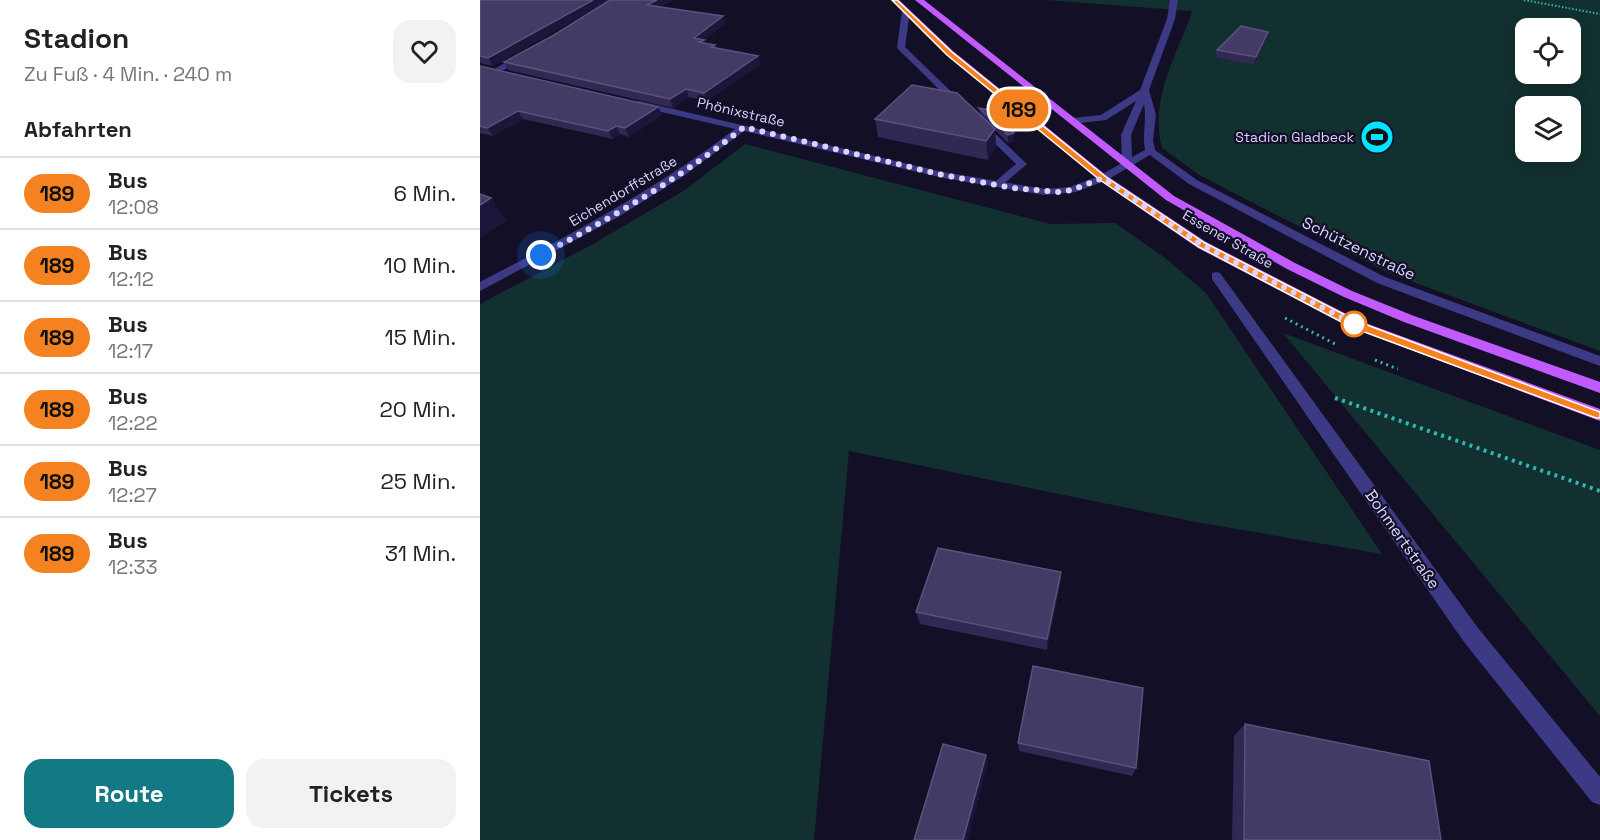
<!DOCTYPE html>
<html lang="de">
<head>
<meta charset="utf-8">
<style>
  body { margin:0; font-family:"Space Grotesk",sans-serif; background:#f2f2f2; color:#222; height:100vh; display:flex; flex-direction:column; font-size:22px; white-space:nowrap }
  * { box-sizing:border-box; margin:0 }
  p { font-size:20px; color:#767676 }
  .icon { flex:none; width:33px; height:33px; fill:none; stroke:currentColor; stroke-width:2; stroke-linecap:round; stroke-linejoin:round }
  .map { position:relative; flex:1; overflow:hidden }
  .sheet { display:flex; flex-direction:column; background:#fff; width:480px }
  .sheet>* { flex:none }
  .badge { padding:0 12px; border-radius:20px; font-size:21px; line-height:39px }
  .buttons { position:absolute; left:1035px; top:18px; display:grid; gap:12px }
  .buttons a { display:grid; place-items:center; width:66px; height:66px; border-radius:12px; background:#fff; box-shadow:0 3px 15px #0003; font-size:30px }
  .you { position:absolute; width:30px; height:30px; margin:-15px; border:4px solid #fff; border-radius:50%; background:#1a73e8; box-shadow:0 0 0 9px #1a73e833 }
  .map>.badge { position:absolute; translate:-50% -50%; box-shadow:0 0 0 3px #fff }
  h2 { padding:0 24px; font-size:22px; line-height:54px }
  .round { display:grid; place-items:center; flex:none; width:63px; height:63px; border-radius:18px; background:#f2f2f2 }
  .overview { display:flex; align-items:center; justify-content:space-between; height:102px; padding:0 24px }
  h1 { font-size:28px; font-weight:700; line-height:45px }
  .cta { display:flex; gap:12px; margin-top:auto; padding:12px 24px }
  .cta a { flex:1; height:69px; border-radius:18px; background:#137a85; color:#fff; font-size:24px; font-weight:700; line-height:69px; text-align:center }
  .cta a+a { background:#f2f2f2; color:#222 }
  ul { padding:0; list-style:none }
  li { display:flex; align-items:center; gap:18px; height:72px; padding:0 24px; border-top:2px solid #e0e0e0 }
  li div { flex:1 }
  li b { display:block; font-size:22px }
  li em { font-style:normal }
  li .badge { min-width:66px; font-weight:700; text-align:center }
  main { display:flex; flex:1; min-height:0 }
  .map>svg:first-child { display:block }
</style>
</head>
<body>
<main>
<section class="sheet">
<div class="overview"><div><h1>Stadion</h1><p>Zu Fuß · 4 Min. · 240 m</p></div><a class="round"><svg class="icon" aria-label="heart" viewBox="0 0 24 24"><path d="M12 20l-8-8c-3-5 5-10 8-4 3-6 11-1 8 4z"/></svg></a></div>
<h2>Abfahrten</h2>
<ul>
<li><span class="badge" style="background:#f58220;color:#111">189</span><div><b>Bus</b><p>12:08</p></div><em>6 Min.</em></li>
<li><span class="badge" style="background:#f58220;color:#111">189</span><div><b>Bus</b><p>12:12</p></div><em>10 Min.</em></li>
<li><span class="badge" style="background:#f58220;color:#111">189</span><div><b>Bus</b><p>12:17</p></div><em>15 Min.</em></li>
<li><span class="badge" style="background:#f58220;color:#111">189</span><div><b>Bus</b><p>12:22</p></div><em>20 Min.</em></li>
<li><span class="badge" style="background:#f58220;color:#111">189</span><div><b>Bus</b><p>12:27</p></div><em>25 Min.</em></li>
<li><span class="badge" style="background:#f58220;color:#111">189</span><div><b>Bus</b><p>12:33</p></div><em>31 Min.</em></li>
</ul>
<div class="cta"><a>Route</a><a>Tickets</a></div>
</section>
<div class="map">
<svg width="1120" height="840" viewBox="0 0 1120 840">
  <rect width="100%" height="100%" fill="#130f26"/>
  <path fill="#12302f" fill-rule="evenodd" d="M 564,0 L 1120,0 L 1120,351 L 909,273 L 719,175 L 682,148 C 669,98 697,56 712,11 ZM 1046,28 L 1090,28 L 1090,74 L 1046,74 ZM 1046,106 L 1090,106 L 1090,152 L 1046,152 Z
    M 265,144 L 570,224 L 635,223 L 684,257 L 726,293 L 902,554 L 716,522 L 369,451 L 334,840 L 0,840 L 0,304 L 113,244 L 205,190 Z
    M 803,333 L 1120,450 L 1120,716 Z"/>
  <g fill="none" stroke-linecap="round" stroke-linejoin="round">
    <path stroke="#2fb8b0" stroke-width="2" stroke-dasharray="1.5 2" stroke-linecap="butt" d="M 1044,0 L 1120,14"/>
    <path stroke="#2fb8b0" stroke-width="3" stroke-dasharray="2 4" stroke-linecap="butt" d="M 805,318 L 857,345
      M 895,360 L 918,369"/>
    <path stroke="#2fb8b0" stroke-width="4" stroke-dasharray="3 4.5" stroke-linecap="butt" d="M 855,398 L 1120,491"/>
    <path fill="#3d3a85" fill-rule="evenodd" d="M 426,9 L 430,11 L 425,47 L 483,103 L 483,107 L 477,107 L 417,48 L 422,11 Z
      M 499,124 L 505,124 L 547,164 L 520,187 L 511,185 L 536,164 L 499,128 Z
      M 736,272 L 740,273 L 998,628 L 1120,777 L 1120,805 L 1112,802 L 984,642 L 732,279 L 732,273 Z"/>
    <path fill="#3d3a85" fill-rule="evenodd" d="M 690,0 L 698,0 L 695,19 L 669,90 L 676,115 L 673,140 L 675,150 L 717,180 L 905,277 L 1120,356 L 1120,366 L 897,283 L 709,184 L 670,155 L 627,180 L 596,192 L 565,195 L 463,178 L 264,131 L 205,175 L 140,216 L 0,291 L 0,282 C 88,236 175,190 255,129 L 156,106 L 156,102 L 159,101 L 463,172 L 565,189 L 590,187 L 619,176 L 642,163 L 641,135 L 656,101 L 626,120 L 592,124 L 587,121 L 592,118 L 621,115 L 660,90 L 687,19 ZM 664,104 C 667,120 662,134 665,150 L 652,157 L 651,135 Z
      M 42,53 L 46,56 L 45,58 L 18,73 L 11,71 Z"/>
    <path fill="#c25bff" fill-rule="evenodd" d="M 411,0 L 419,0 L 473,51 L 627,176 L 726,242 L 880,321 L 1120,409 L 1120,421 L 870,327 L 718,248 L 619,180 L 467,55 Z
      M 435,0 L 444,0 L 694,196 L 815,263 L 872,291 L 934,316 L 1120,382 L 1120,393 L 924,322 L 864,297 L 807,269 L 686,200 Z"/>
  </g>
  <path fill="#312854" d="M 0,0 L 129,0 L 13,66 L 0,63 Z
    M 193,0 L 180,7 L 245,24 L 224,40 L 225,43 L 235,45 L 236,48 L 278,56 L 281,64 L 227,101 L 209,97 L 193,108 L 28,70 L 24,62 L 74,35 Z
    M 788,32 L 786,39 L 774,65 L 736,57 L 737,50 Z
    M 0,66 L 178,107 L 182,115 L 149,137 L 140,134 L 133,139 L 43,119 L 13,136 L 0,133 Z
    M 499,108 L 534,141 L 528,143 L 515,130 L 516,147 L 508,160 L 398,137 L 395,119 L 500,115 Z
    M 581,572 L 580,585 L 567,650 L 440,624 L 436,612 Z
    M 765,724 L 961,840 L 752,840 L 754,736 Z
    M 538,743 L 656,768 L 652,776 L 539,751 Z"/>
  <path fill="#1d163a" d="M 113,0 L 129,0 L 13,66 L 8,58 Z
    M 177,0 L 193,0 L 170,12 L 167,5 Z
    M 243,16 L 245,24 L 224,40 L 227,47 L 214,38 Z
    M 788,32 L 786,39 L 774,65 L 776,57 Z
    M 278,56 L 281,64 L 227,101 L 224,93 Z
    M 206,89 L 209,97 L 193,108 L 190,99 Z
    M 178,107 L 182,115 L 149,137 L 145,128 Z
    M 38,111 L 43,119 L 13,136 L 7,128 Z
    M 136,126 L 140,134 L 133,139 L 128,131 Z
    M 515,129 L 516,147 L 508,160 L 506,141 Z
    M 534,133 L 534,141 L 528,143 L 528,135 Z
    M 11,198 L 27,220 L 0,238 L 0,205 Z
    M 581,572 L 580,585 L 567,650 L 567,639 Z
    M 506,755 L 508,763 L 488,840 L 483,840 Z"/>
  <path fill="#433a66" stroke="#5a527e" stroke-width="1.5" d="M 0,0 L 113,0 L 8,58 L 0,56 Z
    M 130,0 L 177,0 L 167,5 L 243,16 L 214,38 L 224,40 L 219,42 L 235,45 L 231,47 L 278,56 L 224,93 L 206,89 L 190,99 L 24,62 L 74,35 Z
    M 761,26 L 788,32 L 776,57 L 737,50 Z
    M 0,66 L 178,107 L 145,128 L 136,126 L 128,131 L 38,111 L 7,128 L 0,126 Z
    M 432,85 L 477,93 L 515,129 L 506,141 L 395,119 Z
    M 499,108 L 509,110 L 534,133 L 528,135 Z
    M 0,194 L 11,198 L 0,205 Z
    M 458,548 L 581,572 L 567,639 L 436,612 Z
    M 553,666 L 663,688 L 656,768 L 538,743 Z
    M 765,724 L 949,761 L 961,840 L 764,840 Z
    M 463,744 L 506,755 L 483,840 L 434,840 Z"/>
  <path fill="#f58220" stroke="#fff" stroke-width="1.5" d="M 412,0 L 417,0 L 472,52 L 626,177 L 725,243 L 879,322 L 1120,412 L 1120,418 L 1116,418 L 871,327 L 719,247 L 620,180 L 467,55 Z"/>
  <g fill="none" stroke-linecap="round" stroke-linejoin="round">
    <path stroke="#d9d4ff" stroke-width="6" stroke-dasharray="0 10.8" d="M 61,255 C 133,217 201,178 264,127 L 463,175 L 532,188 L 579,192 L 592,190 L 623,178 L 722,245 L 874,324"/>
  </g>
  <defs>
    <symbol id="stadium-disc" viewBox="-11 -11 22 22"><circle r="9.5" fill="#00e5ff" stroke="#130f26"/><path d="M0-5a6.5 5 0 1 0 0 10a6.5 5 0 1 0 0-10ZM-3.5-1.8h7v3.6h-7Z" fill="#111"/></symbol>
  </defs>
  <g fill-rule="evenodd">
    <use href="#stadium-disc" x="878" y="118" width="38" height="38"/>
  </g>
  <circle fill="#fff" stroke="#f58220" stroke-width="3" cx="874" cy="324" r="12"/>
  <g text-anchor="middle" stroke-width="4.5" stroke-linejoin="round" paint-order="stroke">
    <g font-size="14" fill="#d9d4ff" stroke="#130f26">
      <text transform="translate(261 112) rotate(13)" y="5">Phönixstraße</text>
      <text transform="translate(143 191) rotate(-31)" y="5">Eichendorffstraße</text>
      <text transform="translate(748 239) rotate(30)" y="5">Essener Straße</text>
    </g>
    <g font-size="14" fill="#d9d4ff" stroke="#130f26" text-anchor="end">
      <text x="874" y="142">Stadion Gladbeck</text>
    </g>
    <g font-size="16" fill="#d9d4ff" stroke="#130f26">
      <text transform="translate(879 248) rotate(26)" y="6">Schützenstraße</text>
      <text transform="translate(923 539) rotate(55)" y="6">Bohmertstraße</text>
    </g>
  </g>
</svg>
<div class="buttons">
<a><svg class="icon" aria-label="locate" viewBox="0 0 24 24"><circle cx="12" cy="12" r="6"/><path d="M12 2v4M12 18v4M2 12h4M18 12h4"/></svg></a>
<a><svg class="icon" aria-label="layers" viewBox="0 0 24 24"><path d="M12 4l9 5-9 5-9-5zM3 14l9 5 9-5"/></svg></a>
</div>
<div class="you" style="left:61px;top:255px"></div>
<b class="badge" style="left:539px;top:109px;background:#f58220;color:#111">189</b>
</div>
</main>
</body>
</html>
